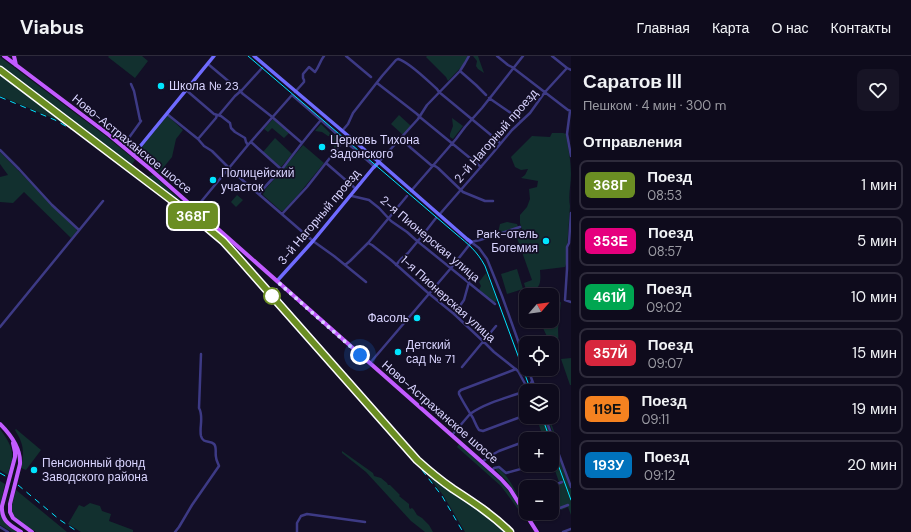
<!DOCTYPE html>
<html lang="ru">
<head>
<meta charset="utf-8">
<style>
  body { margin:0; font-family:"DM Sans",sans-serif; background:#171425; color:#f1f3f6; height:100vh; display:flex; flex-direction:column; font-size:15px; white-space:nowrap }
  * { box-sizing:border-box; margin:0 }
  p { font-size:13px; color:#9b9ba3 }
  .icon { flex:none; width:22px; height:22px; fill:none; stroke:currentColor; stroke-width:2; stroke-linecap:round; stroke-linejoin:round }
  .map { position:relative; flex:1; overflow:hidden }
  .details { display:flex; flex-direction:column; background:#0e0b1c; width:340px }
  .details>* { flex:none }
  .badge { padding:0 8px; border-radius:6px; font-size:14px; line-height:26px }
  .needle { width:26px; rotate:62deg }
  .fabs { position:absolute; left:519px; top:232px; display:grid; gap:8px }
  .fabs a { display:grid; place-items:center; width:40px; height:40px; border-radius:8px; background:#0e0b1c; box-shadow:0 1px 3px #0004,0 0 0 1px #2e2b3b; font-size:20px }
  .you { position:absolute; width:20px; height:20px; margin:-10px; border:3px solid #fff; border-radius:50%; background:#1a73e8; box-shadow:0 0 0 6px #1a73e833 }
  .map>.badge { position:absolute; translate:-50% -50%; box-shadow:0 0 0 2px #fff }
  h2 { padding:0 12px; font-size:15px; line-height:36px }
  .round { display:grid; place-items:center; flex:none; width:42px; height:42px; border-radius:8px; background:#171425 }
  .headline { display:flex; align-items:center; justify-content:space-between; height:68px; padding:0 12px }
  h1 { font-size:19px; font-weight:700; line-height:30px }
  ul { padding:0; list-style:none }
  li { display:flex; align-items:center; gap:12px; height:50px; margin:0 8px 6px; padding:0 4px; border:2px solid #2e2b3b; border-radius:8px }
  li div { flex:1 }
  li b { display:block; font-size:15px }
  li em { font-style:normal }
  li .badge { min-width:44px; font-weight:700; text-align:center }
  header { display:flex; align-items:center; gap:24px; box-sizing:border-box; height:56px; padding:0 20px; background:#0e0b1c; border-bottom:1px solid #2e2b3b }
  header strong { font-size:19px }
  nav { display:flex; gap:22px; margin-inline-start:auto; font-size:14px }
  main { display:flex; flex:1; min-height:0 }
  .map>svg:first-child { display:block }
</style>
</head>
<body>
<header>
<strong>Viabus</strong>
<nav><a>Главная</a><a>Карта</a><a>О нас</a><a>Контакты</a></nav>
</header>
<main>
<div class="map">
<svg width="571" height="476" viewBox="0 0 571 476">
  <rect width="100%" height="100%" fill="#130f26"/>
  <path fill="#12302f" d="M 109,0 L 142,0 L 148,5 L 135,22 L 108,1 Z
    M 427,0 L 468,0 L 465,7 L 448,25 L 446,21 L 426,1 Z
    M 473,0 L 478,0 L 479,3 L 484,17 L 478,13 L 476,10 L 477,5 Z
    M 0,1 L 107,81 L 135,104 L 131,110 L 0,12 Z
    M 0,18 L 70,71 L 55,63 L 0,40 Z
    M 399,59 L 411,70 L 403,79 L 391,68 Z
    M 167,60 L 168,60 L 183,74 L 176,83 L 172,101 L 159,117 L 139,100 L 137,96 L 139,94 Z
    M 452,62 L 463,70 L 453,83 L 450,81 L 450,78 L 453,70 Z
    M 272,64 L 274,64 L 289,77 L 284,82 L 272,72 L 268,76 L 264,73 Z
    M 321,68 L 331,78 L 329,80 L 328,80 L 322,76 L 315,75 Z
    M 552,77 L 563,77 L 566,78 C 568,91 571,105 571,118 C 571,129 568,139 570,150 L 566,208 L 565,211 L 540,214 C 541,227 541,233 527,237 L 524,227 L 532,224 L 517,182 L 511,183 L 508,178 L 502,180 L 498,177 L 500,168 L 507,166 L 517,168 L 519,173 L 522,174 L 520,167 L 520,159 L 527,151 L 530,143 L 529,133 L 537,131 L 538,125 L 521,122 L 525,119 L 528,113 L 521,114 L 515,111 L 511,101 L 532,80 L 550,81 Z
    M 335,79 L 341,85 L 334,94 L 334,89 L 330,82 L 332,80 Z
    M 275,82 L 292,98 L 282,110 L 280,111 L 263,96 Z
    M 303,89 L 324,107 L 298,139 L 283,155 L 281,155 L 263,139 L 264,135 Z
    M 0,96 L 76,173 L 77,175 L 71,182 L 24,136 L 13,147 L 0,146 L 0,121 L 8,119 L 0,108 Z
    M 153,119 L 212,173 L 146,121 Z
    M 237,139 L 243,144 L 236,151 L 231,146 Z
    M 517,213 L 523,233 L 507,238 L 501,218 Z
    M 486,217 L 497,244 L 494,247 L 479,234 L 481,230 L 479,226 Z
    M 561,246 L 558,273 L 559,302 L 556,302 L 552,292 L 552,287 L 550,287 L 543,272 L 550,270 L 548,265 L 552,265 L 552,248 Z
    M 571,302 L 571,329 L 570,329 L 561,303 Z
    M 552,352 L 555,362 L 550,364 L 557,384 L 556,384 L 547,361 L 552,361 Z
    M 536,361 L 544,361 L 571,434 L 571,459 L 568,451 L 561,454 L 556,441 L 552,442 L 552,431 L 547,431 L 559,426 L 552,406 L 552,383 L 544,383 Z
    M 0,373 C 8,384 14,393 12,406 L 11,406 L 8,419 L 0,414 Z
    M 16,373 L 41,394 L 26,414 L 21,412 C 23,404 24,393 21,386 C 20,382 17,378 15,374 Z
    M 459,388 L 503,428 L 512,440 L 525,461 L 524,461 L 501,430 L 457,391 Z
    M 342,395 L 373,417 L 374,420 L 381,422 L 387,427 L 388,429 L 390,429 L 400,439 L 399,440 L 409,448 L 409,451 L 410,453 L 412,452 L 414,454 L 417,459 L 422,462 L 429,469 L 433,476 L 425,476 L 411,465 L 366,416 L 342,397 Z
    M 420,409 C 448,434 480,450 507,476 L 465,476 L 443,439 L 420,410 Z
    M 497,412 C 505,415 515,433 518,441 L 507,425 L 496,414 L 496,413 Z
    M 0,425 L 5,428 L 1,446 C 0,463 3,467 17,476 L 12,476 L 0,469 Z
    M 16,434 L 67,476 L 36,476 L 13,461 L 12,459 L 12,449 Z
    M 90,447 L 100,450 L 102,455 L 111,458 L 109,465 L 133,474 L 133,476 L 81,476 L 68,468 L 79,449 L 84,451 Z"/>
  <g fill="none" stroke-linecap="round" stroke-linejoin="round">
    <path stroke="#3d3a85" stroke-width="2.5" d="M 346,0 L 371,21
      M 497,0 L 508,9 L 512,11 L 568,54 L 571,55
      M 552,0 L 567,12 L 571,14
      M 208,8 L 239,34 L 243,38 L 271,60 L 302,87
      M 460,15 L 476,29 L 486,39
      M 377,27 L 417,58 L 421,62 L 481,111
      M 186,34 L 214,58 L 221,60 L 230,67 L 231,72 L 235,76 L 245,82 L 246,86 L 248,89
      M 295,36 L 304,26 L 304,24 L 303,22 L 303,18 L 309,11 L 315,16 C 319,11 320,5 324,0
      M 489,42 L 521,64
      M 570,55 L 567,78 L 571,100
      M 167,58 L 198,83 L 204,90 L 212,95 L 232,115 L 313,185 L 334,200 L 366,226
      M 219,59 L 235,40 L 242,34 L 262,12
      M 342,75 L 348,68 L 353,57 L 382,20 L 396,4 L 398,3 C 408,5 428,25 437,33 L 439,36 L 491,79 L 500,87
      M 401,82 L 411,92 L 431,109 L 435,110 L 438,112 L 463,136 L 485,145 L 493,145
      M 198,83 L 216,62 L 217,59
      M 251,86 L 281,113
      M 123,90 L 141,65 L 140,64 L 134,35 L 131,28
      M 0,94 L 19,113 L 52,149 L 79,174
      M 379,106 L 418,63 L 427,49 L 460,15 L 465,7 L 469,0
      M 326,107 L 356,133
      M 411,135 L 456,83 L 465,71 L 482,52 L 523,0
      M 259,138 C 266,129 274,121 282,113 C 295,96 307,80 321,64
      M 351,139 L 352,140 L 369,144 L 379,152 L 391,165 L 407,176 L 416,184 L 495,248
      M 195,153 L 248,89 L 292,39 L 375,111
      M 571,157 L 569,187 L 567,191 L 567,213 L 565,244 L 571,246
      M 282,158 L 307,131 L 344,84
      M 439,159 L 492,98 L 512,74 L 530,57 L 545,36 L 567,12
      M 471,186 L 479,192 L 487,203 L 502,240 L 526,307
      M 471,186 L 480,184 L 520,171
      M 368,187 L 372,189 L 391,204 L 427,236 L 454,258 L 485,287 L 494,296 L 518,315 L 529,335
      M 345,209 L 350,205 L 368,187 L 407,140
      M 396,209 L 401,203 L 408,197 L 422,180 L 436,162
      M 454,258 L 464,244 L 469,226
      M 0,271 L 103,145
      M 370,307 L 451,212 L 470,188 L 471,186
      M 462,311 L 496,270
      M 516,313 L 461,334 L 459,336 L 459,338 C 463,346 468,354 473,362 C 475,366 476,370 479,374 L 483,375 L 526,359
      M 528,313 L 536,335
      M 545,361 L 571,431
      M 452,379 L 470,358 C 485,347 509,341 526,335 L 528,334 L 532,325
      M 531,383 L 540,380
      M 482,406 L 490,400 L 499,395 L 526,385
      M 492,415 L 494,412 L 499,411 L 506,417 L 535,409
      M 550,431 L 562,426
      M 517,444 L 526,439
      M 552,455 L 568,449
      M 530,464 L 547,457
      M 0,471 L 8,476
      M 175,476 L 179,471 L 192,449 L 219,410 C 218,407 216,404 216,401 C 215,397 217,391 214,388 C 210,384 203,388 201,380 C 199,371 204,361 199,352 L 201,298
      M 297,476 L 297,467 L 301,460 L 307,458 L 365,466
      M 563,476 L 571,473"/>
    <path stroke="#6f6bff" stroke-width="3.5" d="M 254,0 L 379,106 L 467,183 L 471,186
      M 133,99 L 214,0
      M 277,225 L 313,185 L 373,112 L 379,106"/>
    <path stroke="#c25bff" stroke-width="4" d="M 4,0 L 109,79 L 150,113 L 482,406 L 501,423 L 510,433 L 537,476
      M 14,0 L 16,9
      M 0,368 C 11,379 21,392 20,408 L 10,448 L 10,456 L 13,462 L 32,476
      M 13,387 L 15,396 L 15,401 L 2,450 C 1,465 10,469 21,476"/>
    <path stroke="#00e5ff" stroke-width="1" d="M 248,0 L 456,178 C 468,188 477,195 485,210 L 531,335
      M 542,361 L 550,383
      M 552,392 L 571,444"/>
    <path stroke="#00e5ff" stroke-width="1" stroke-dasharray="6 5" stroke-linecap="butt" d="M 0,14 L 122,106
      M 0,41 L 55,64 L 71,73
      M 123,107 C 161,135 201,163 234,197 L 417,404 C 446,430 482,448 510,476
      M 422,414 L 442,440 L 463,476
      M 0,417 L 7,421
      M 18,429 L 60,464 L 78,476"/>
  </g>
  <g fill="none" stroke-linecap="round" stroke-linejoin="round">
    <defs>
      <path id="line" d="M 0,14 L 198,164 L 223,185 L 234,197 L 417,404 C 428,414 440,424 453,433 C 473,446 493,459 510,476"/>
    </defs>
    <use href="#line" stroke="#fff" stroke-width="9"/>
    <use href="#line" stroke="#6b8e23" stroke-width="6"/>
    <path stroke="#d9d4ff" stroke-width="4" stroke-dasharray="0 7.2" d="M 272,240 L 280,228 L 360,299"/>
  </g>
  <g fill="#00e5ff" stroke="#130f26" stroke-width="1.5">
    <circle cx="161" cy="30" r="4"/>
    <circle cx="322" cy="91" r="4"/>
    <circle cx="213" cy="124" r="4"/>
    <circle cx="546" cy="185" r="4"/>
    <circle cx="417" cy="262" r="4"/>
    <circle cx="398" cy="296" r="4"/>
    <circle cx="34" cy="414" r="4"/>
  </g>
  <circle fill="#fff" stroke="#6b8e23" stroke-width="2" cx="272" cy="240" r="8"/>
  <g text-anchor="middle" stroke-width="3.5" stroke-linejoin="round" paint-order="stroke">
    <g font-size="12" fill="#d9d4ff" stroke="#130f26" text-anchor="start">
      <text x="169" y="34">Школа № 23</text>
      <text x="330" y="88">Церковь Тихона<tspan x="330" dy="14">Задонского</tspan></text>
      <text x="221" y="121">Полицейский<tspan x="221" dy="14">участок</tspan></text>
      <text x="538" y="182" text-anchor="end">Park-отель<tspan x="538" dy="14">Богемия</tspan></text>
      <text x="409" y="266" text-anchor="end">Фасоль</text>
      <text x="406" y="293">Детский<tspan x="406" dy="14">сад № 71</tspan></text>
      <text x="42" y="411">Пенсионный фонд<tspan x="42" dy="14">Заводского района</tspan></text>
    </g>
    <g font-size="12" fill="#d9d4ff" stroke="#130f26">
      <text transform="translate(496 80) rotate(-49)" y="4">2-й Нагорный проезд</text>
      <text transform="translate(132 88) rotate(39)" y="4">Ново-Астраханское шоссе</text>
      <text transform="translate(319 161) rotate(-50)" y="4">3-й Нагорный проезд</text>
      <text transform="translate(430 183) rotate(40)" y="4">2-я Пионерская улица</text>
      <text transform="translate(448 243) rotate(42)" y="4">1-я Пионерская улица</text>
      <text transform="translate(440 356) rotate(41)" y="4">Ново-Астраханское шоссе</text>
    </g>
  </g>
</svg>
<div class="fabs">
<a><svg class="needle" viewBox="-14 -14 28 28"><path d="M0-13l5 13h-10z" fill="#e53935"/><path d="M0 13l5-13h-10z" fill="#9b9ba3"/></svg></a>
<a><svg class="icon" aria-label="locate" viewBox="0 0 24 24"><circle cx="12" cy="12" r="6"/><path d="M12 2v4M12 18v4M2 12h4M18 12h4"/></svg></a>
<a><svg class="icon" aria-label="layers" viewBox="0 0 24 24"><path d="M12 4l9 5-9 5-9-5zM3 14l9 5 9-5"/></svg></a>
<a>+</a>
<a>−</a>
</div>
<div class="you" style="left:360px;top:299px"></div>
<b class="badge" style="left:193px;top:160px;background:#6b8e23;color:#fff">368Г</b>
</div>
<section class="details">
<div class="headline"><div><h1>Саратов III</h1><p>Пешком · 4 мин · 300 m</p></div><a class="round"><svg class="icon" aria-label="heart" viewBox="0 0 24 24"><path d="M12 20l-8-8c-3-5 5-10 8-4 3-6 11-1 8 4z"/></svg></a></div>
<h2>Отправления</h2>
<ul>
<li><span class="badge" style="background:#6b8e23;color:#fff">368Г</span><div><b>Поезд</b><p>08:53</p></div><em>1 мин</em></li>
<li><span class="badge" style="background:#e6007e;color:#fff">353Е</span><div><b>Поезд</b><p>08:57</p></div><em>5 мин</em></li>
<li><span class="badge" style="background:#00a651;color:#fff">461Й</span><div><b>Поезд</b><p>09:02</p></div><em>10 мин</em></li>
<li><span class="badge" style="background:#d7263d;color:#fff">357Й</span><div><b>Поезд</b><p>09:07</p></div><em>15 мин</em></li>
<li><span class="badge" style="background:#f58220;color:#111">119Е</span><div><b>Поезд</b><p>09:11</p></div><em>19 мин</em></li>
<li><span class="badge" style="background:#0072bc;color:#fff">193У</span><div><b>Поезд</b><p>09:12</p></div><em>20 мин</em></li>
</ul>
</section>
</main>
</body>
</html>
